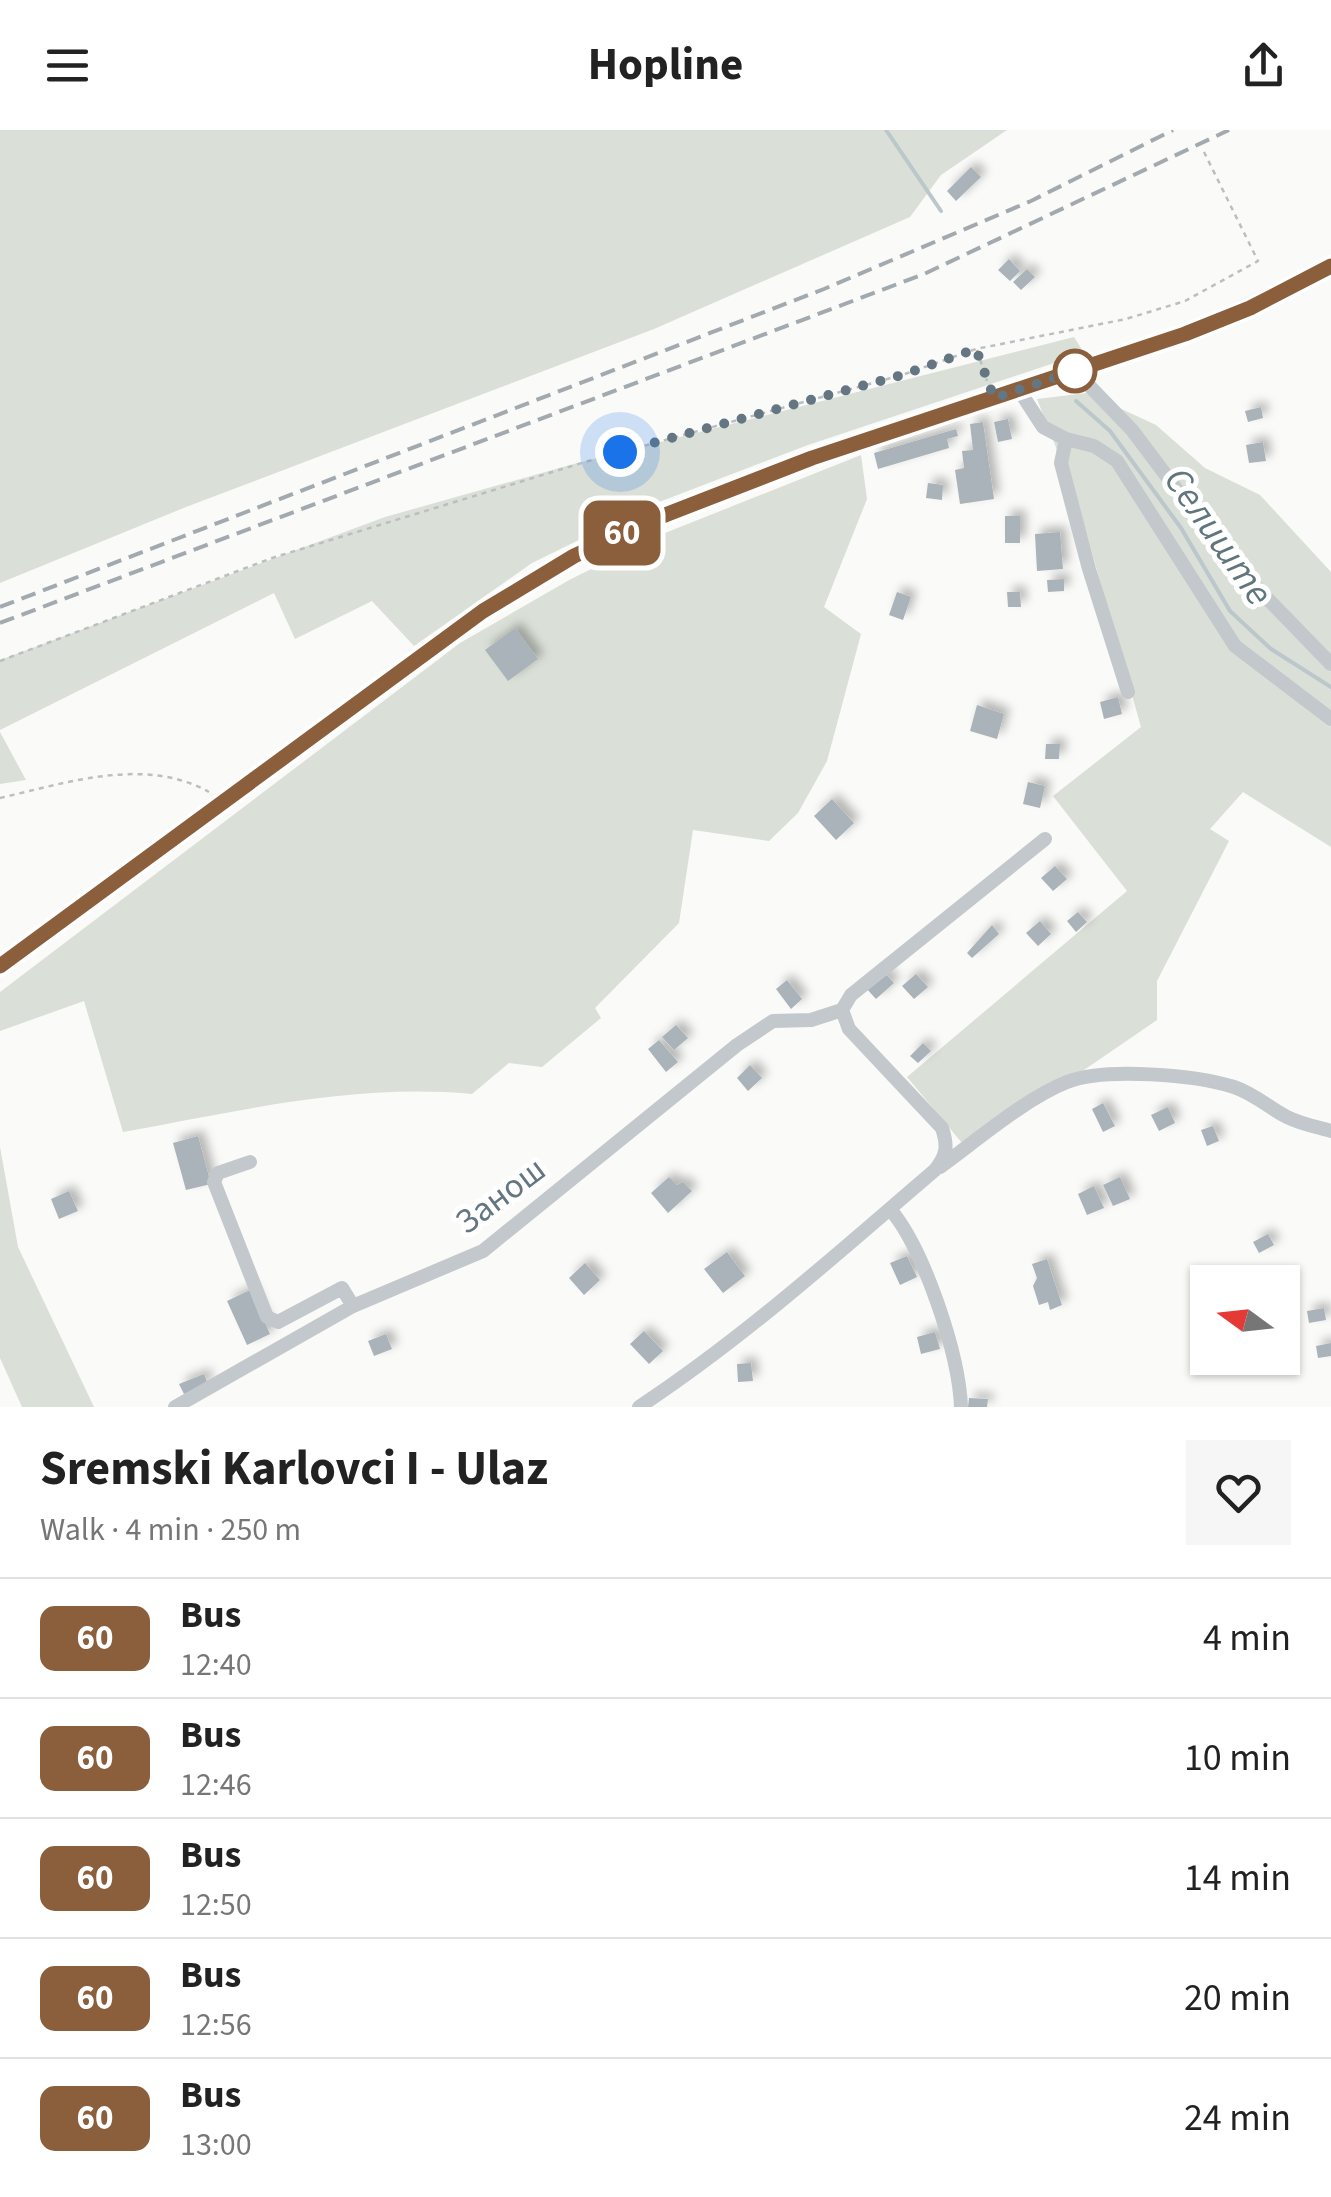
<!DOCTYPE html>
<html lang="en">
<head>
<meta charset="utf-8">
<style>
  body { margin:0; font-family:"Source Sans 3",sans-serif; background:#f6f6f6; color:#222; height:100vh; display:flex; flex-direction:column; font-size:38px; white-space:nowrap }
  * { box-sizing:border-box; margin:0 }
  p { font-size:32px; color:#767676 }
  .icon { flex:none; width:55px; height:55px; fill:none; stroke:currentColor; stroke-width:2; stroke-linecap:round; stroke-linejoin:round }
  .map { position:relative; height:1277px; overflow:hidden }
  .details { display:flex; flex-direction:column; background:#fff; flex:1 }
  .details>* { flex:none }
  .badge { padding:0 20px; border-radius:15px; font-size:35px; line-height:65px }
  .needle { width:65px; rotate:285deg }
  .buttons { position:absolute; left:1190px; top:1135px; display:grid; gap:20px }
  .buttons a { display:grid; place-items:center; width:110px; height:110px; border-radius:0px; background:#fff; box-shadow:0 2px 8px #0004; font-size:50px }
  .you { position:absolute; width:50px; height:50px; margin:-25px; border:8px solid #fff; border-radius:50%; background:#1a73e8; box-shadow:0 0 0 15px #1a73e833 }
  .map>.badge { position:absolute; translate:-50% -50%; box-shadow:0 0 0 5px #fff }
  .round { display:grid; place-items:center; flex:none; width:105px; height:105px; border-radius:0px; background:#f6f6f6 }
  .head { display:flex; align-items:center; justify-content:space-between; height:170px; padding:0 40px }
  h1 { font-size:48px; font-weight:700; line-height:75px }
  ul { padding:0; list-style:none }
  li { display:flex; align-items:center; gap:30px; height:120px; padding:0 40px; border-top:2px solid #e0e0e0 }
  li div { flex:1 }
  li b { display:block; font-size:38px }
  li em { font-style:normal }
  li .badge { min-width:110px; font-weight:700; text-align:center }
  header { display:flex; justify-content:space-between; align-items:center; height:130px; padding:0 40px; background:#fff; font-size:45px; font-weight:700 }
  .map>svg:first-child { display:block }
</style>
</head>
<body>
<header><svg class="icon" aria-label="menu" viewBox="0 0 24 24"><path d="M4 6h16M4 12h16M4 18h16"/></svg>Hopline<svg class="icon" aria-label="share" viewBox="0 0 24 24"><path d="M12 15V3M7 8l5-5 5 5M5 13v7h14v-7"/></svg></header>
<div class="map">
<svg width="1331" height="1277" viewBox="0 0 1331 1277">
  <defs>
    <filter id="shadow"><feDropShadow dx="6" dy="-6" stdDeviation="5" flood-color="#0004"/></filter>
  </defs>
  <rect width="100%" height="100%" fill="#fafaf8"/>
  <path fill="#dadfd7" d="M 0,0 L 1007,0 L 941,45 L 910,87 L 654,199 L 186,377 L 0,453 Z
    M 1074,207 L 1084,223 L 808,315 L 646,377 L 532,433 L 414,516 L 372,471 L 295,509 L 274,463 L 0,600 L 0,530 L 385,387 L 570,335 Z
    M 1087,263 L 1156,295 L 1205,338 L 1260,365 L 1331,442 L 1331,717 L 1243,662 L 1210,699 L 1229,711 L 1157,851 L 1157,890 L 1084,940 L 1031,964 L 962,1013 L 907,947 L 1127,761 L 1053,666 L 1141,597 L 1079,376 L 1037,269 Z
    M 861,325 L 867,369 L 824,477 L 861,504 L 827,631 L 798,683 L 769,711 L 693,700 L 679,793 L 595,878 L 601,888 L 542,937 L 509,933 L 472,964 C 354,953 239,981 123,1002 L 84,871 L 0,901 L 0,862 L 460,513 L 571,449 L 665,403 Z
    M 0,602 L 26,650 L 0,654 Z
    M 0,1017 L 18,1117 L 94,1277 L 22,1277 L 0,1228 Z"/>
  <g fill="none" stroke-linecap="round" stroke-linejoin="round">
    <path stroke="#bbc7cb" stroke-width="4" d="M 886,0 L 941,81
      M 1076,271 L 1110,301 L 1181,398 L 1230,481 L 1271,519 L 1331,557"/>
  </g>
  <path fill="#aab3b9" filter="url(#shadow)" d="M 971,37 L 981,47 L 956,71 L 947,61 Z
    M 1009,129 L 1020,141 L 1010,151 L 998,140 Z
    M 1027,139 L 1035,147 L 1021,160 L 1013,152 Z
    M 1261,277 L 1263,288 L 1248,292 L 1245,281 Z
    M 1008,289 L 1012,309 L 998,312 L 994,292 Z
    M 983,292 L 994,369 L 960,374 L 955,340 L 964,338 L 962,321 L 973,320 L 970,294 Z
    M 956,299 L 958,306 L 947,309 L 949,318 L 878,339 L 874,323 Z
    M 1263,312 L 1266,331 L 1249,333 L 1246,315 Z
    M 928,353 L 943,355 L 942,370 L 926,368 Z
    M 1005,386 L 1020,386 L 1020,413 L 1005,413 Z
    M 1060,402 L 1063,439 L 1037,441 L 1035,404 Z
    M 1064,449 L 1064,461 L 1048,462 L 1047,450 Z
    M 897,462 L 911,467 L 903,490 L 889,485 Z
    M 1007,462 L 1020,462 L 1021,477 L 1008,477 Z
    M 515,498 L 538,529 L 508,551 L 485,520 Z
    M 1118,567 L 1122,584 L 1104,589 L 1100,572 Z
    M 977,575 L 1004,584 L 997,609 L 970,601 Z
    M 1046,614 L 1060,614 L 1059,629 L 1045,629 Z
    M 1028,652 L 1045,656 L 1040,678 L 1023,674 Z
    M 832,669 L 854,693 L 836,710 L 814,686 Z
    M 1055,736 L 1067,749 L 1053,761 L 1041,748 Z
    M 1078,782 L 1087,792 L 1076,802 L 1067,791 Z
    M 1040,791 L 1051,804 L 1038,816 L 1026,803 Z
    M 992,795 L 999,804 L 972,828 L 967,823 Z
    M 884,842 L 894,853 L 876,869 L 866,858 Z
    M 916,844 L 928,857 L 914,869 L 902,856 Z
    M 787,850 L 802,869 L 791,879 L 776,859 Z
    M 676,895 L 688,908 L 674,920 L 662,907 Z
    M 659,910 L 678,932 L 666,942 L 648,919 Z
    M 923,913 L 931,921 L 918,933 L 910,926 Z
    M 750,935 L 762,948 L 748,961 L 737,948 Z
    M 1103,973 L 1115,996 L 1103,1002 L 1092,979 Z
    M 1168,977 L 1175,993 L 1159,1001 L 1151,985 Z
    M 1213,996 L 1219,1011 L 1207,1016 L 1201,1000 Z
    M 198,1006 L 211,1054 L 186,1060 L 173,1013 Z
    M 669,1047 L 677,1055 L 683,1052 L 692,1061 L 668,1083 L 651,1063 Z
    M 1120,1047 L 1130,1069 L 1113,1076 L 1103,1055 Z
    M 1094,1056 L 1104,1078 L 1087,1085 L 1078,1064 Z
    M 69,1061 L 78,1081 L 59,1089 L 51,1069 Z
    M 1268,1104 L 1274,1115 L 1259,1123 L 1253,1112 Z
    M 727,1122 L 745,1146 L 723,1163 L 704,1139 Z
    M 907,1126 L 917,1147 L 900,1155 L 890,1133 Z
    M 1047,1129 L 1062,1175 L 1050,1180 L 1048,1172 L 1039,1175 L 1033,1156 L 1037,1148 L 1032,1134 Z
    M 585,1133 L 600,1150 L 584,1165 L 569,1148 Z
    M 250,1160 L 270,1204 L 247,1215 L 227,1171 Z
    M 1324,1178 L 1326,1190 L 1309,1193 L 1307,1181 Z
    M 644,1201 L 663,1221 L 649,1234 L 630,1214 Z
    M 935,1202 L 940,1219 L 921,1224 L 917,1207 Z
    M 386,1204 L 392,1219 L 374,1226 L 368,1211 Z
    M 1331,1213 L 1331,1226 L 1318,1228 L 1316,1216 Z
    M 751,1233 L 753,1251 L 738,1252 L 737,1234 Z
    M 204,1244 L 208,1254 L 184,1264 L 179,1254 Z
    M 969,1268 L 988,1269 L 987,1277 L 968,1277 Z"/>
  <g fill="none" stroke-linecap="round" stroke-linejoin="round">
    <defs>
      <path id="major" d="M 0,836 L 483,481 L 574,426 L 647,392 L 812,328 L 1185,204 L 1250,177 L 1331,136"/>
    </defs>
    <use href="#major" stroke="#b5babe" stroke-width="20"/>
    <path stroke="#bbbfc2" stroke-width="2.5" stroke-dasharray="5 5" stroke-linecap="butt" d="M 977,220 L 987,251
      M 0,531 L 272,428 L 585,332 L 902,245 L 976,219 L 1126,189 L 1185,171 L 1258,131 L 1203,20
      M 0,668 C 66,653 145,626 209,662"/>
    <path stroke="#c3c8cc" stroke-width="14" d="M 1075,241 L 1132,300 L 1229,429 L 1331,534
      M 1019,260 L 1043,297 L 1066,309 L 1094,316 L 1117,331 L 1235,516 L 1331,589
      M 1066,309 L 1061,333 L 1089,439 L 1128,562
      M 250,1032 L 218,1043 L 214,1052 L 267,1187 L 278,1192 L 342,1158 L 353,1176
      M 940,1037 C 976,1011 1026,968 1067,952 C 1105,937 1196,945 1234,957 C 1255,964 1269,978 1287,987 C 1301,994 1317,997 1331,1001
      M 890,1079 C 924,1119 959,1224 961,1277
      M 175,1277 L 353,1176 L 483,1121 L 737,915 L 773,891 L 811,890 L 842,880
      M 639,1277 C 744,1208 839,1122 935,1040 C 947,1025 948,1016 942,998 L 849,899 L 842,880 L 851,865 L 1045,709"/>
    <use href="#major" stroke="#fff" stroke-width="18"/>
    <path stroke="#a2aab0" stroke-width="4" stroke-dasharray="15 8" stroke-linecap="butt" d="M 0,477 L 824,159 L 1031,71 L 1173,0
      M 0,493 L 924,144 L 1229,0"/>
  </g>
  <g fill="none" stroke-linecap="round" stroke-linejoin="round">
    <defs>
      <path id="line" d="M 0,836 L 483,481 L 574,426 L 647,392 L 812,328 L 1185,204 L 1250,178 L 1331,136"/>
    </defs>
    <use href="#line" stroke="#fff" stroke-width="22"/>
    <use href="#line" stroke="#8b5e3c" stroke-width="15"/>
    <path stroke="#657683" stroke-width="10" stroke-dasharray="0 18" d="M 620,322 L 902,245 L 976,219 L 994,268 L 1075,241"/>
  </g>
  <circle fill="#fff" stroke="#8b5e3c" stroke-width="5" cx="1075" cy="241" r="20"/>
  <g text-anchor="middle" stroke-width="10" stroke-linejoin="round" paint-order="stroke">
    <g font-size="35" fill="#657683" stroke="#fff">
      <text transform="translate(500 1065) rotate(-37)" y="12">Занош</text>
    </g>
    <g font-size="38" font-style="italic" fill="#60757c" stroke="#fff">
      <text transform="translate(1219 406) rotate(55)" y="13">Селиште</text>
    </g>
  </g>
</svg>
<div class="buttons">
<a><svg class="needle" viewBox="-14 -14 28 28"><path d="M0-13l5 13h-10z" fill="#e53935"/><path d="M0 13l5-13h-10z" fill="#767676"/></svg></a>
</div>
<div class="you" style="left:620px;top:322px"></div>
<b class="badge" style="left:622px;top:403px;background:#8b5e3c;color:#fff">60</b>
</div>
<section class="details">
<div class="head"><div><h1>Sremski Karlovci I - Ulaz</h1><p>Walk · 4 min · 250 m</p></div><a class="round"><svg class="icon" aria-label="heart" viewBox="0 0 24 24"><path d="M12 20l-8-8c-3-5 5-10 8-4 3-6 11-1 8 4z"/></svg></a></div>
<ul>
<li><span class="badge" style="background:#8b5e3c;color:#fff">60</span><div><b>Bus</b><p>12:40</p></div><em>4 min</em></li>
<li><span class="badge" style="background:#8b5e3c;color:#fff">60</span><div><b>Bus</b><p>12:46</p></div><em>10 min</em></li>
<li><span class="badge" style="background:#8b5e3c;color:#fff">60</span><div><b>Bus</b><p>12:50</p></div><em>14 min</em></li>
<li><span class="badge" style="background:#8b5e3c;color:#fff">60</span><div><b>Bus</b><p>12:56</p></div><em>20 min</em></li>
<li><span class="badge" style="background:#8b5e3c;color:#fff">60</span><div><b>Bus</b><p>13:00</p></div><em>24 min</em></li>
</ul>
</section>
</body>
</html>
